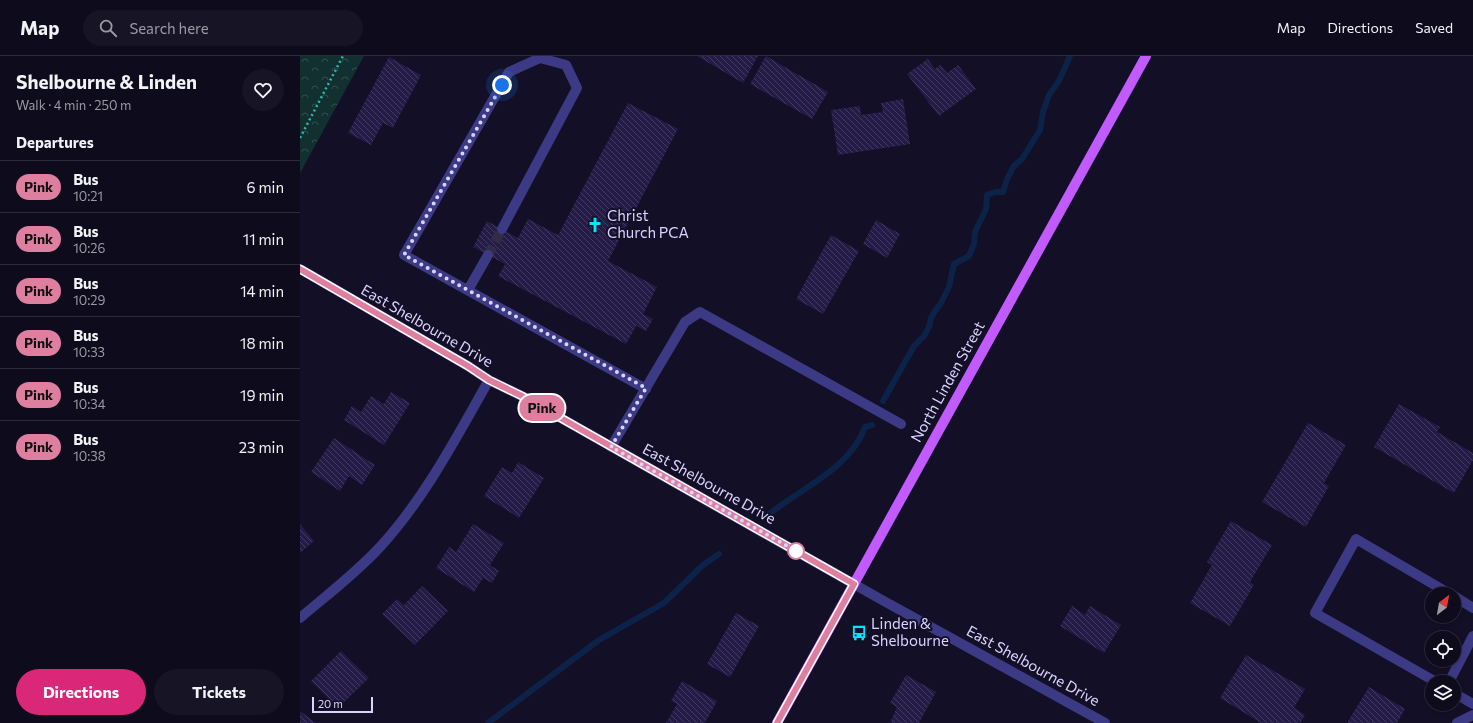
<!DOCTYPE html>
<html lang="en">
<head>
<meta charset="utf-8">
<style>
  body { margin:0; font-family:Commissioner,sans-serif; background:#171425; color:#f1f3f6; height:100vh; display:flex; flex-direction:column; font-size:15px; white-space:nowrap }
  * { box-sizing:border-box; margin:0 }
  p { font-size:13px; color:#9b9ba3 }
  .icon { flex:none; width:22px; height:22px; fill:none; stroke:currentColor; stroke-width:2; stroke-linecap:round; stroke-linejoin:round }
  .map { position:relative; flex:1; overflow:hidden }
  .sheet { display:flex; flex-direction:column; background:#0e0b1c; width:300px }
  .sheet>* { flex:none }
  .badge { padding:0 8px; border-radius:13px; font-size:14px; line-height:26px }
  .needle { width:26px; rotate:31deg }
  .tools { position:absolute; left:1125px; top:531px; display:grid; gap:8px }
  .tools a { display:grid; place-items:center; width:36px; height:36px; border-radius:50%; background:#0e0b1c; box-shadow:0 2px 6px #0003,0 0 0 1px #2e2b3b; font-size:20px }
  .scale { position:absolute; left:12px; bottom:10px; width:61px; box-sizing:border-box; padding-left:4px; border:2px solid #d9d4ff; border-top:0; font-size:11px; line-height:14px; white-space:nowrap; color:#d9d4ff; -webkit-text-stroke:3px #130f26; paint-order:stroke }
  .you { position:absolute; width:20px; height:20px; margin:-10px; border:3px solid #fff; border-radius:50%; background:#1a73e8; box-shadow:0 0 0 6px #1a73e833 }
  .map>.badge { position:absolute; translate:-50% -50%; box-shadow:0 0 0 2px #fff }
  h2 { padding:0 16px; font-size:15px; line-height:36px }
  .round { display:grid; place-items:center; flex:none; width:42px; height:42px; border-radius:21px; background:#171425 }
  .head { display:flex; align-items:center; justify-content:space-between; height:68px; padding:0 16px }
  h1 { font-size:19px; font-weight:700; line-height:30px }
  .cta { display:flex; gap:8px; margin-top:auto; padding:8px 16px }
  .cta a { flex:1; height:46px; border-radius:24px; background:#db2777; color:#fff; font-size:16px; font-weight:700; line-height:46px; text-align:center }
  .cta a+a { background:#171425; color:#f1f3f6 }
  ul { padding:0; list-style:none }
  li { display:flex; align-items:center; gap:12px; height:52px; padding:0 16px; border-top:1px solid #2e2b3b }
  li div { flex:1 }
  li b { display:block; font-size:15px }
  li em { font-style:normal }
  li .badge { min-width:44px; font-weight:700; text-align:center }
  header { display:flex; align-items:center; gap:24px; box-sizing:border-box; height:56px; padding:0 20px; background:#0e0b1c; border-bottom:1px solid #2e2b3b }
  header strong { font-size:19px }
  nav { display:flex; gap:22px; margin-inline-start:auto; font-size:14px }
  .search { width:280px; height:36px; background:#171425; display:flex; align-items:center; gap:10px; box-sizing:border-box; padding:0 14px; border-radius:22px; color:#9b9ba3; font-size:15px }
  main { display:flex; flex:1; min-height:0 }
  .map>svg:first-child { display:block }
</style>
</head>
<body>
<header>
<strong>Map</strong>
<div class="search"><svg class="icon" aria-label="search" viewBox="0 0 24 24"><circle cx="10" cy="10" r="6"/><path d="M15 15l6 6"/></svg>Search here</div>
<nav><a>Map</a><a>Directions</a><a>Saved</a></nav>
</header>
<main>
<section class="sheet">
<div class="head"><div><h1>Shelbourne &amp; Linden</h1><p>Walk · 4 min · 250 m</p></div><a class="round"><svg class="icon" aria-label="heart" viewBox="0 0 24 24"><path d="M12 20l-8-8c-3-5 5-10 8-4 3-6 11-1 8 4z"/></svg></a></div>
<h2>Departures</h2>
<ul>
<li><span class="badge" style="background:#de7f9f;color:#111">Pink</span><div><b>Bus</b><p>10:21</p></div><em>6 min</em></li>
<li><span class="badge" style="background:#de7f9f;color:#111">Pink</span><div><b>Bus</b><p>10:26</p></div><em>11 min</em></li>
<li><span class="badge" style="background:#de7f9f;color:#111">Pink</span><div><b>Bus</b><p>10:29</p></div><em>14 min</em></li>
<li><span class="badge" style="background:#de7f9f;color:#111">Pink</span><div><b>Bus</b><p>10:33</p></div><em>18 min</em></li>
<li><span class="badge" style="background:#de7f9f;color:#111">Pink</span><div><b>Bus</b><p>10:34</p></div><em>19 min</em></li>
<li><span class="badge" style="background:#de7f9f;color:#111">Pink</span><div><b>Bus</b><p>10:38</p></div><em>23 min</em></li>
</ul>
<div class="cta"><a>Directions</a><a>Tickets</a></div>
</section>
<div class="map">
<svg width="1173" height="667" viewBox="0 0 1173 667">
  <defs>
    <pattern id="forest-crowns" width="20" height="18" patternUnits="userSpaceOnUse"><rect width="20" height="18" fill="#12302f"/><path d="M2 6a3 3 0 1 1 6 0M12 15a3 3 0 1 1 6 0" fill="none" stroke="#344d4e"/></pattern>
    <pattern id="building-back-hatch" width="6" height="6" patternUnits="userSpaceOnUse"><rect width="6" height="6" fill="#241b47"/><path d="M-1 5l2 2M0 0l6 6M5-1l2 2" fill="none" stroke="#433b63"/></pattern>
  </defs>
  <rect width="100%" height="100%" fill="#130f26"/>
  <path fill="url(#forest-crowns)" d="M 0,0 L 64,0 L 0,117 Z"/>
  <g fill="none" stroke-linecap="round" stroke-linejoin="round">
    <path stroke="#0c2248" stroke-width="6" d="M 583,345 L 614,290 L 624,280 L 629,271 L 631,262 L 635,255 L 641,247 L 649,231 L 654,208 L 669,200 L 674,188 L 675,176 L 686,153 L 687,139 L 695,136 L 703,136 L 707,123 L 714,110 L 722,103 L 740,74 L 743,56 L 749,39 L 759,25 L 770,0
      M 468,459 C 500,433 551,412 565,371 L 572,369
      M 188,667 L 299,584 L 364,547 L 403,509 L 419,498"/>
  </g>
  <path fill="url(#building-back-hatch)" d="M 397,0 L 458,0 L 443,27 Z
    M 466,0 L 528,36 L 512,63 L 450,28 Z
    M 89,1 L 121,19 L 93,72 L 83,67 L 71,89 L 48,77 Z
    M 628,3 L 635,13 L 640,9 L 647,17 L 658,9 L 676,33 L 639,60 L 607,18 Z
    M 603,43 L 610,88 L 538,99 L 531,54 L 560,50 L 561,59 L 583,56 L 581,47 Z
    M 328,47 L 378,73 L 308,205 L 357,231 L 343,258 L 353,263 L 346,275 L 336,270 L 326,288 L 198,220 L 205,208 L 173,191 L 187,165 L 218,182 L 228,163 L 258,179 Z
    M 576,164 L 600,178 L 587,202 L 563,188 Z
    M 531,179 L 559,195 L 523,258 L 496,243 Z
    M 91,336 L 110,347 L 84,389 L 44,364 L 52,350 L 61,356 L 71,340 L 84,348 Z
    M 1099,348 L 1140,371 L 1137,376 L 1173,397 L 1173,404 L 1154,437 L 1074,391 Z
    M 1008,367 L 1046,389 L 1024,427 L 1029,430 L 1006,471 L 962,446 Z
    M 34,382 L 75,409 L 62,429 L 49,420 L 40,435 L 11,416 Z
    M 218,406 L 244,422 L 219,462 L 184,440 L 202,411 L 212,417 Z
    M 931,465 L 972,489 L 950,526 L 954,529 L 930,570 L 890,547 L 912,509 L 907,506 Z
    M 0,468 L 14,485 L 0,497 Z
    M 173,468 L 204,487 L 190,509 L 199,515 L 192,527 L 183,522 L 174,536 L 136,512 L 149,491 L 156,496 Z
    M 122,530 L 148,555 L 115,589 L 82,558 L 97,543 L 104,549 Z
    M 772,550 L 785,559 L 790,550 L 821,569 L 804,597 L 760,570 Z
    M 436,557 L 459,570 L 430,621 L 407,608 Z
    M 41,595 L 69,622 L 38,652 L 11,625 Z
    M 946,599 L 1005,633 L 994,652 L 1005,659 L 1000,667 L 961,667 L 920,642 Z
    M 606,619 L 636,636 L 619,667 L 590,667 L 597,651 L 590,647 Z
    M 382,625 L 417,645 L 405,667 L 366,667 L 377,648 L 371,645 Z
    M 1069,631 L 1105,653 L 1097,667 L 1047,667 Z
    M 0,655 L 16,667 L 0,667 Z"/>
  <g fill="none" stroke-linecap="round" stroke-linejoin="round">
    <path stroke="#312d47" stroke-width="10" stroke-dasharray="10 5" stroke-linecap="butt" d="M 188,199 L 202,173"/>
    <path stroke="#2fb8b0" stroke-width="2.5" stroke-dasharray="2 3" stroke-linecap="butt" d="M 0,82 L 43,0"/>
    <path stroke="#3d3a85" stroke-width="10" d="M 202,173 L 277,32 L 266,9 L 240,2 L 209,16 L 104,199 L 346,333
      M 0,213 L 168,310 L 189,324 L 222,340 L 582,544 L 805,667
      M 168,234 L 188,199
      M 311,391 L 385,266 L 400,256 L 601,368
      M 1154,540 L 1173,552
      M 0,562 C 27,539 55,518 80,491 C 125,442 156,382 189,324
      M 1136,626 L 1015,557 L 1056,483 L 1150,538
      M 1149,626 L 1173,580
      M 1154,637 L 1173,648
      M 1157,667 L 1173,659"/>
    <path stroke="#c25bff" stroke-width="10" d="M 477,667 L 846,0"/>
  </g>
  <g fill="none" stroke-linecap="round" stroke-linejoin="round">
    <defs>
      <path id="line" d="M 0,213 L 168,310 L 189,324 L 222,340 L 554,528 L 477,667"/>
    </defs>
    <use href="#line" stroke="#fff" stroke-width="9"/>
    <use href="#line" stroke="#de7f9f" stroke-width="6"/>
    <path stroke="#d9d4ff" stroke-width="4" stroke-dasharray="0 7.2" d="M 202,29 L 104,199 L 346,332 L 311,391 L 496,495"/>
  </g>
  <defs>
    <symbol id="church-bare" viewBox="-9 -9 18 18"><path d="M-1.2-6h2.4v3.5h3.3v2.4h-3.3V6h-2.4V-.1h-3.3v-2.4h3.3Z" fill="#00e5ff" stroke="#130f26" stroke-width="2.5" paint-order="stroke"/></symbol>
    <symbol id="bus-bare" viewBox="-9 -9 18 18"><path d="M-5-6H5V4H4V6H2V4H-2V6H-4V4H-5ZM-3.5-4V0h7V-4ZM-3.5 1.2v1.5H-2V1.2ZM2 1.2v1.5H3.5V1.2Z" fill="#00e5ff" stroke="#130f26" stroke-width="2.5" paint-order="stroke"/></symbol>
  </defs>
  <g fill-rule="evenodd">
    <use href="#church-bare" x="284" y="158" width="22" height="22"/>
    <use href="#bus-bare" x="548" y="566" width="22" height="22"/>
  </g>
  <circle fill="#fff" stroke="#de7f9f" stroke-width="2" cx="496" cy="495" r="8"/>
  <g text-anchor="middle" stroke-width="4" stroke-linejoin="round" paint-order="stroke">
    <g font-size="15" fill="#d9d4ff" stroke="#130f26" text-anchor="start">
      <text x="307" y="165">Christ<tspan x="307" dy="17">Church PCA</tspan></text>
      <text x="571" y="573">Linden &amp;<tspan x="571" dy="17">Shelbourne</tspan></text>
    </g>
    <g font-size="15" fill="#d9d4ff" stroke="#130f26">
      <text transform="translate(127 270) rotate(30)" y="5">East Shelbourne Drive</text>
      <text transform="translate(648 326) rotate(-61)" y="5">North Linden Street</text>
      <text transform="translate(409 428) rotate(29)" y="5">East Shelbourne Drive</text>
      <text transform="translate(733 610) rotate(29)" y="5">East Shelbourne Drive</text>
    </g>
  </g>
</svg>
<div class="tools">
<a><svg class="needle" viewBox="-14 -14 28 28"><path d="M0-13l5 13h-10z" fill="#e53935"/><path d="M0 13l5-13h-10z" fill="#9b9ba3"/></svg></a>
<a><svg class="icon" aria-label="locate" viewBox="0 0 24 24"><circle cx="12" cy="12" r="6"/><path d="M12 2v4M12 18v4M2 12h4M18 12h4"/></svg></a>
<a><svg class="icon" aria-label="layers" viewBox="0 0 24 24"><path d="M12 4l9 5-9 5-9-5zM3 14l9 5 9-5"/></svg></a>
</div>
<div class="scale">20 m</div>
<div class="you" style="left:202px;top:29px"></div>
<b class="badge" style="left:242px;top:352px;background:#de7f9f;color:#111">Pink</b>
</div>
</main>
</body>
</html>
